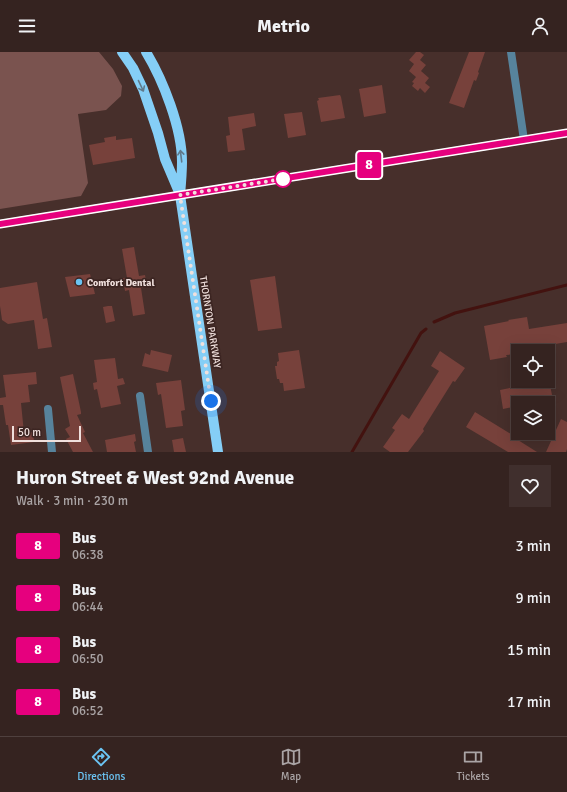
<!DOCTYPE html>
<html lang="en">
<head>
<meta charset="utf-8">
<style>
  body { margin:0; font-family:Signika,sans-serif; background:#402f2d; color:#f1f3f6; height:100vh; display:flex; flex-direction:column; font-size:15px; white-space:nowrap }
  * { box-sizing:border-box; margin:0 }
  p { font-size:13px; color:#aaa4a5 }
  .icon { flex:none; width:22px; height:22px; fill:none; stroke:currentColor; stroke-width:2; stroke-linecap:round; stroke-linejoin:round }
  .map { position:relative; height:400px; overflow:hidden }
  .drawer { display:flex; flex-direction:column; background:#352320; flex:1 }
  .drawer>* { flex:none }
  .badge { padding:0 8px; border-radius:3px; font-size:14px; line-height:26px }
  .buttons { position:absolute; left:511px; top:292px; display:grid; gap:8px }
  .buttons a { display:grid; place-items:center; width:44px; height:44px; border-radius:0px; background:#352320; box-shadow:0 4px 16px #0002,0 0 0 1px #4f403e; font-size:20px }
  .scale { position:absolute; left:12px; bottom:10px; width:69px; box-sizing:border-box; padding-left:4px; border:2px solid #f0e0dd; border-top:0; font-size:11px; line-height:14px; white-space:nowrap; color:#f0e0dd; -webkit-text-stroke:3px #3c2522; paint-order:stroke }
  .you { position:absolute; width:20px; height:20px; margin:-10px; border:3px solid #fff; border-radius:50%; background:#1a73e8; box-shadow:0 0 0 6px #1a73e833 }
  .map>.badge { position:absolute; translate:-50% -50%; box-shadow:0 0 0 2px #fff }
  .round { display:grid; place-items:center; flex:none; width:42px; height:42px; border-radius:0px; background:#402f2d }
  .overview { display:flex; align-items:center; justify-content:space-between; height:68px; padding:0 16px }
  h1 { font-size:19px; font-weight:800; line-height:30px }
  ul { padding:0; list-style:none }
  li { display:flex; align-items:center; gap:12px; height:52px; padding:0 16px }
  li div { flex:1 }
  li b { display:block; font-size:15px }
  li em { font-style:normal }
  li .badge { min-width:44px; font-weight:700; text-align:center }
  header { display:flex; justify-content:space-between; align-items:center; height:52px; padding:0 16px; background:#352320; font-size:18px; font-weight:800 }
  .tab-bar { display:flex; justify-content:space-around; align-items:center; height:56px; border-top:1px solid #4f403e; background:#352320; font-size:11px; color:#aaa4a5 }
  .tab-bar a { display:grid; justify-items:center; gap:2px }
  .tab-bar .on { color:#6bc3f2 }
  .map>svg:first-child { display:block }
</style>
</head>
<body>
<header><svg class="icon" aria-label="menu" viewBox="0 0 24 24"><path d="M4 6h16M4 12h16M4 18h16"/></svg>Metrio<svg class="icon" aria-label="person" viewBox="0 0 24 24"><circle cx="12" cy="8" r="4"/><path d="M4 21q1-7 8-7t8 7"/></svg></header>
<div class="map">
<svg width="567" height="400" viewBox="0 0 567 400">
  <rect width="100%" height="100%" fill="#472f2b"/>
  <path fill="#7a534f" d="M 0,0 L 99,0 L 113,17 L 122,34 L 121,44 L 106,58 L 78,62 L 88,131 L 81,144 L 0,157 Z"/>
  <g fill="none" stroke-linecap="round" stroke-linejoin="round">
    <path stroke="#43120f" stroke-width="3" d="M 434,270 L 455,261 L 567,233
      M 352,400 L 421,281 L 426,277"/>
  </g>
  <path fill="#77413b" d="M 416,0 L 420,0 L 424,3 L 420,8 L 426,13 L 421,19 L 429,26 L 425,31 L 430,35 L 425,41 L 420,36 L 418,39 L 412,34 L 414,31 L 412,30 L 416,25 L 409,19 L 414,12 L 409,8 Z
    M 469,0 L 485,0 L 478,20 L 479,21 L 476,29 L 474,28 L 464,56 L 449,51 Z
    M 382,33 L 386,61 L 364,65 L 359,37 Z
    M 340,43 L 341,45 L 345,66 L 321,70 L 317,49 L 319,48 L 318,46 Z
    M 302,60 L 306,83 L 288,86 L 284,62 Z
    M 254,61 L 256,74 L 242,77 L 245,98 L 228,100 L 226,84 L 230,83 L 228,65 Z
    M 116,84 L 116,88 L 132,86 L 135,106 L 93,113 L 89,93 L 105,90 L 104,86 Z
    M 134,195 L 139,224 L 145,223 L 147,235 L 141,236 L 145,262 L 133,264 L 129,238 L 125,239 L 123,226 L 127,226 L 122,197 Z
    M 90,222 L 95,242 L 70,245 L 65,225 Z
    M 275,224 L 282,276 L 258,279 L 250,228 Z
    M 37,230 L 43,267 L 47,266 L 52,295 L 38,297 L 34,268 L 8,272 L 2,268 L 0,254 L 0,236 Z
    M 108,254 L 112,254 L 115,269 L 106,271 L 103,255 Z
    M 527,265 L 529,277 L 567,271 L 567,290 L 532,296 L 532,299 L 518,299 L 518,302 L 506,303 L 507,305 L 490,308 L 484,274 L 509,269 L 508,268 Z
    M 151,298 L 172,303 L 168,320 L 142,314 L 145,301 L 150,303 Z
    M 299,298 L 305,336 L 284,339 L 283,331 L 280,331 L 279,327 L 277,327 L 275,314 L 277,314 L 277,310 L 279,309 L 278,301 Z
    M 440,299 L 465,316 L 455,330 L 453,329 L 423,377 L 424,379 L 408,400 L 390,400 L 383,395 L 395,378 L 392,376 L 402,362 L 409,367 L 439,319 L 431,314 Z
    M 115,306 L 118,327 L 123,326 L 125,332 L 117,334 L 121,352 L 101,356 L 97,337 L 94,338 L 93,331 L 97,330 L 94,308 Z
    M 36,320 L 37,332 L 28,333 L 30,350 L 21,351 L 24,381 L 33,380 L 34,390 L 11,393 L 8,373 L 6,373 L 3,353 L 0,353 L 0,346 L 6,345 L 3,323 Z
    M 73,322 L 81,360 L 81,362 L 77,363 L 85,380 L 83,381 L 93,400 L 73,400 L 66,387 L 70,385 L 65,377 L 70,374 L 60,325 Z
    M 181,328 L 185,358 L 181,359 L 183,374 L 166,376 L 161,342 L 158,343 L 156,331 Z
    M 549,328 L 553,348 L 535,351 L 518,351 L 518,354 L 503,357 L 500,338 Z
    M 475,360 L 511,382 L 510,383 L 537,400 L 508,400 L 466,375 Z
    M 561,367 L 567,370 L 567,397 L 566,400 L 546,400 Z
    M 135,382 L 136,389 L 134,390 L 136,400 L 107,400 L 105,388 Z
    M 183,386 L 186,400 L 174,400 L 172,388 Z"/>
  <g fill="none" stroke-linecap="round" stroke-linejoin="round">
    <path stroke="#57839c" stroke-width="8" d="M 511,0 L 524,88
      M 140,344 L 148,400
      M 48,357 L 52,400"/>
    <path stroke="#66afd6" stroke-width="8" d="M 0,172 L 567,81"/>
    <path stroke="#85cef6" stroke-width="10" d="M 122,0 L 133,16 L 143,37 L 158,81 L 165,107 L 179,140
      M 146,0 C 163,28 182,76 182,110 C 182,121 181,132 180,143 L 218,400"/>
  </g>
  <defs><path id="oneway-shaft" d="M-6 0H5M1.5-3L5.5 0L1.5 3" fill="none" stroke-width="1.6" stroke-linecap="round" stroke-linejoin="round"/></defs>
  <g stroke="#607a8c">
    <use href="#oneway-shaft" transform="translate(141 34) rotate(65)"/>
    <use href="#oneway-shaft" transform="translate(181 104) rotate(-97)"/>
  </g>
  <g fill="none" stroke-linecap="round" stroke-linejoin="round">
    <defs>
      <path id="line" d="M 0,172 L 567,81"/>
    </defs>
    <use href="#line" stroke="#fff" stroke-width="9"/>
    <use href="#line" stroke="#e6007e" stroke-width="6"/>
    <path stroke="#f0e0dd" stroke-width="4" stroke-dasharray="0 7.2" d="M 211,349 L 180,143 L 283,127"/>
  </g>
  <circle fill="#fff" stroke="#e6007e" stroke-width="2" cx="283" cy="127" r="8"/>
  <circle fill="#6bc3f2" stroke="#3c2522" stroke-width="1.5" cx="79" cy="230" r="4"/>
  <g text-anchor="middle" stroke-width="3.5" stroke-linejoin="round" paint-order="stroke">
    <g font-size="10" font-weight="bold" fill="#f0e0dd" stroke="#3c2522" text-anchor="start">
      <text x="87" y="234">Comfort Dental</text>
    </g>
    <g font-size="10" fill="#f0e0dd" stroke="#3c2522">
      <text transform="translate(211 270) rotate(81)" y="4">THORNTON PARKWAY</text>
    </g>
  </g>
</svg>
<div class="buttons">
<a><svg class="icon" aria-label="locate" viewBox="0 0 24 24"><circle cx="12" cy="12" r="6"/><path d="M12 2v4M12 18v4M2 12h4M18 12h4"/></svg></a>
<a><svg class="icon" aria-label="layers" viewBox="0 0 24 24"><path d="M12 4l9 5-9 5-9-5zM3 14l9 5 9-5"/></svg></a>
</div>
<div class="scale">50 m</div>
<div class="you" style="left:211px;top:349px"></div>
<b class="badge" style="left:369px;top:113px;background:#e6007e;color:#fff">8</b>
</div>
<section class="drawer">
<div class="overview"><div><h1>Huron Street &amp; West 92nd Avenue</h1><p>Walk · 3 min · 230 m</p></div><a class="round"><svg class="icon" aria-label="heart" viewBox="0 0 24 24"><path d="M12 20l-8-8c-3-5 5-10 8-4 3-6 11-1 8 4z"/></svg></a></div>
<ul>
<li><span class="badge" style="background:#e6007e;color:#fff">8</span><div><b>Bus</b><p>06:38</p></div><em>3 min</em></li>
<li><span class="badge" style="background:#e6007e;color:#fff">8</span><div><b>Bus</b><p>06:44</p></div><em>9 min</em></li>
<li><span class="badge" style="background:#e6007e;color:#fff">8</span><div><b>Bus</b><p>06:50</p></div><em>15 min</em></li>
<li><span class="badge" style="background:#e6007e;color:#fff">8</span><div><b>Bus</b><p>06:52</p></div><em>17 min</em></li>
</ul>
</section>
<nav class="tab-bar">
<a class="on"><svg class="icon" aria-label="directions" viewBox="0 0 24 24"><path d="M12 3l9 9-9 9-9-9zM9 14v-3h6M13 9l2 2-2 2"/></svg>Directions</a>
<a><svg class="icon" aria-label="map" viewBox="0 0 24 24"><path d="M3 6l6-2 6 2 6-2v14l-6 2-6-2-6 2zM9 4v14M15 6v14"/></svg>Map</a>
<a><svg class="icon" aria-label="tickets" viewBox="0 0 24 24"><path d="M3 7h18v10H3zM15 7v10"/></svg>Tickets</a>
</nav>
</body>
</html>
